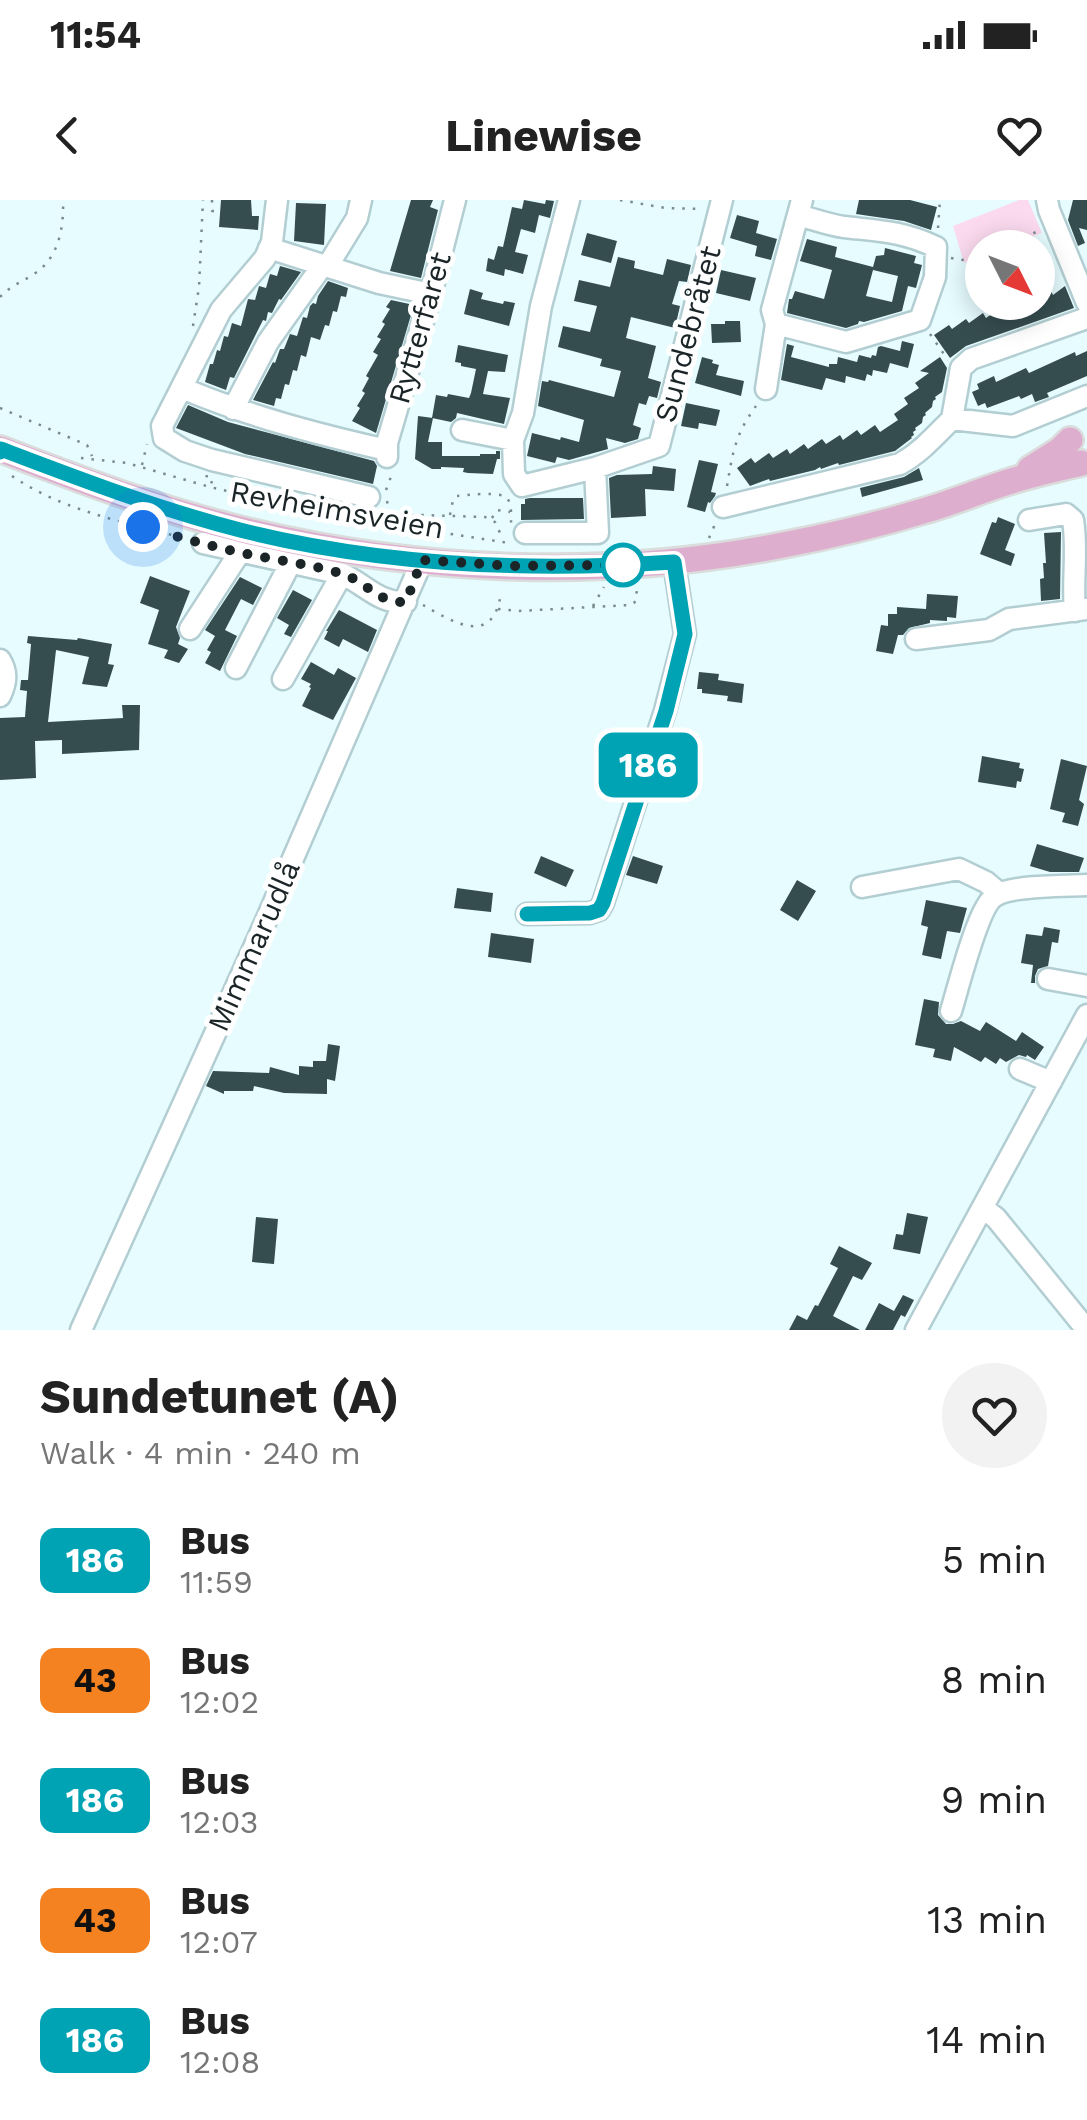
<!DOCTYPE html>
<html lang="en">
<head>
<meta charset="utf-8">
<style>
  body { margin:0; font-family:"Work Sans",sans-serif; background:#f2f2f2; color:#222; height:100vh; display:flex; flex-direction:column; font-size:38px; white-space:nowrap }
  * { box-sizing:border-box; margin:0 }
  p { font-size:32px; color:#767676 }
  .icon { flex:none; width:55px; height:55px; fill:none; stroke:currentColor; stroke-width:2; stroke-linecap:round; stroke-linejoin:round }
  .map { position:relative; height:1130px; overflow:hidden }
  .drawer { display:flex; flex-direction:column; background:#fff; flex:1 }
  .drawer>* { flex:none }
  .badge { padding:0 20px; border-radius:15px; font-size:35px; line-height:65px }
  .needle { width:65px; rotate:132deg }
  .buttons { position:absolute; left:965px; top:30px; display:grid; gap:20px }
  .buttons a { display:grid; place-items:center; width:90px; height:90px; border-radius:50%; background:#fff; box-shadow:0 5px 25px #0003; font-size:50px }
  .you { position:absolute; width:50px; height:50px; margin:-25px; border:8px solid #fff; border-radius:50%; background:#1a73e8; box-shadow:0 0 0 15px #1a73e833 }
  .map>.badge { position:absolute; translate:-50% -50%; box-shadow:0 0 0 5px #fff }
  .round { display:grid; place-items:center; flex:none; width:105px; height:105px; border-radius:52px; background:#f2f2f2 }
  .summary { display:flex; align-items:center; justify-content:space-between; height:170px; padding:0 40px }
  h1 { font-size:48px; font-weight:700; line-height:75px }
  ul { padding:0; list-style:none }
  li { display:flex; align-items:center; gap:30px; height:120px; padding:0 40px }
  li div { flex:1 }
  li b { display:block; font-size:38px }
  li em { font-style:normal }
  li .badge { min-width:110px; font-weight:700; text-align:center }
  .status { display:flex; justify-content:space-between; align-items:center; height:70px; padding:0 50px; background:#fff; direction:ltr }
  .status svg { height:28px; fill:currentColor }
  header { display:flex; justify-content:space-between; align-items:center; height:130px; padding:0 40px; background:#fff; font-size:45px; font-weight:700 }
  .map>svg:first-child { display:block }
</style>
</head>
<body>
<div class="status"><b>11:54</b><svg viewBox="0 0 49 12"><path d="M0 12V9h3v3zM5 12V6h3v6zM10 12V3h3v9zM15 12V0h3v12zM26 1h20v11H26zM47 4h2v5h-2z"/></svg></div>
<header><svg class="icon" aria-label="back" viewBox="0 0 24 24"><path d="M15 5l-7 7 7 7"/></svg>Linewise<svg class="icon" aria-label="heart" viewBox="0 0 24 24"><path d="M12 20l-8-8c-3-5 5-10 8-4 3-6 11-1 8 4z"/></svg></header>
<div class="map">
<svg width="1087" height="1130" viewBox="0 0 1087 1130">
  <rect width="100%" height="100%" fill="#e6fcff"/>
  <path fill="#fbdaef" d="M 1019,0 L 1028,0 L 1042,33 L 1005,47 L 982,48 L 982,56 L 964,63 L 953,26 Z"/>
  <path fill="#364d50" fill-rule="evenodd" d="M 221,0 L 251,0 L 252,16 L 259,16 L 258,30 L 219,27 Z
    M 411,0 L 433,0 L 430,7 L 438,10 L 421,78 L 390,71 Z
    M 524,0 L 545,4 L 546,0 L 554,1 L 550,18 L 539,15 L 535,33 L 521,29 L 515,52 L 528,55 L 523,74 L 505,69 L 504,76 L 486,71 L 488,58 L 494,60 L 498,46 L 503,47 L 512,7 L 522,9 Z
    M 859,0 L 910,0 L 937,7 L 931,30 L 904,21 L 856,14 Z
    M 1073,0 L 1087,0 L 1087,30 L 1079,28 L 1085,43 L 1078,46 L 1068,20 Z
    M 296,3 L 326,4 L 324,45 L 294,41 Z
    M 737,15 L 759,21 L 756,33 L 777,39 L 771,60 L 755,56 L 757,46 L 730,38 Z
    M 587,33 L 617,41 L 611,63 L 581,55 Z
    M 807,39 L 837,47 L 835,57 L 873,67 L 876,56 L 884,55 L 885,48 L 916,56 L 914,63 L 922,65 L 916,88 L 908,86 L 902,111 L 864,122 L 859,121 L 858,124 L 846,128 L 787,113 L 789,99 L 792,99 L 795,91 L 824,99 L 832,70 L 800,61 ZM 873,70 L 898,76 L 892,102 L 866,96 Z
    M 618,57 L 635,61 L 634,68 L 663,75 L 667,59 L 691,65 L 687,82 L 679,81 L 672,104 L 680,106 L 675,128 L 631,117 L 626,138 L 656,146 L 648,178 L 661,182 L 657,198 L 649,196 L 646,205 L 639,203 L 633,225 L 641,228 L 638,239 L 625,243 L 606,238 L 608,249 L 569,260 L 557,257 L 555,263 L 527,256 L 532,233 L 560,240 L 561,237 L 579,242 L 584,220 L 538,206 L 542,181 L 548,182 L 549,180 L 614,197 L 621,171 L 600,166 L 602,159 L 558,147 L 563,126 L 590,132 L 597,106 L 574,101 L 579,80 L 610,87 Z
    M 280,66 L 301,72 L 281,100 L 279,99 L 272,113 L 268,112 L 266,121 L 263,120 L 234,178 L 230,177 L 226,190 L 205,182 L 210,164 L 213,164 L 217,150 L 220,151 L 224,136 L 228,137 L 232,123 L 241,126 L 248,99 L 255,100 L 259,86 L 266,88 L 270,74 L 277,76 Z
    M 721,70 L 756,78 L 750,101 L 716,93 Z
    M 328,81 L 348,88 L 346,97 L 341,96 L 337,112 L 333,111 L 329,126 L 325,125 L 320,140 L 311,137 L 306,157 L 301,155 L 297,171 L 293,170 L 289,185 L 285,184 L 281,199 L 276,198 L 274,206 L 253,200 L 273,162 L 275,163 L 280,149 L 284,149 L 290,134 L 297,136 L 303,117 L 307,118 L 310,106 L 313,103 L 316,104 L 318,96 Z
    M 1065,86 L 1074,108 L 966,146 L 950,158 L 934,135 L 949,125 L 952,129 L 966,119 L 969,123 L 983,113 L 986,118 L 1000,108 L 1002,112 L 1016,102 L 1038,102 L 1038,100 L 1051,91 L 1053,95 Z
    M 470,89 L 483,93 L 481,99 L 503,104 L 504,101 L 515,103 L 509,126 L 464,114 Z
    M 391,100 L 414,105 L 376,233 L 352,221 L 360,208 L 357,206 L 365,193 L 362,191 L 369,178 L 366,176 L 378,155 L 373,152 L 381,139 L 377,137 L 385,124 L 382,122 L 390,109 L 386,107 Z
    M 725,121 L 740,121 L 741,142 L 712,143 L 711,124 L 725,124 Z
    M 902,141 L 914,144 L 908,168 L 890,163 L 887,173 L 873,170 L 872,176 L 867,174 L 865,181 L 846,176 L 845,183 L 826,178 L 822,190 L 781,180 L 787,144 L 794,146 L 791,157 L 829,167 L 829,164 L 837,164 L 838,157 L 857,162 L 859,155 L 871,158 L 872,155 L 876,156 L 878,147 L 881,146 L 900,151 Z
    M 458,145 L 508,155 L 505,172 L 488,171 L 483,194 L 510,198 L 504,224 L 457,213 L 456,218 L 451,222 L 432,218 L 436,195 L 447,197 L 448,194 L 469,198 L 471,193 L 476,169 L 461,166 L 461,163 L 455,162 Z
    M 1087,151 L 1087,176 L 1047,193 L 1049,197 L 1035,202 L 1032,194 L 1021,199 L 1019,196 L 987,208 L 985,203 L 978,206 L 972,192 L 979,189 L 977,184 L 994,176 L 996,182 L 1026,168 L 1029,173 L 1075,152 L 1076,156 Z
    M 702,157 L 713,160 L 712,163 L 719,165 L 716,175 L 744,181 L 741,196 L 695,183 Z
    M 940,157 L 947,168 L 942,192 L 935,197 L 936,199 L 933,201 L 932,207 L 925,213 L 926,215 L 923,217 L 922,223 L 915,228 L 916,230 L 913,232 L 914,235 L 911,237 L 912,238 L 895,251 L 839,265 L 838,263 L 821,269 L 820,267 L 815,270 L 770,281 L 769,279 L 750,286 L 737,268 L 751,258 L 755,263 L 769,253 L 773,258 L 787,249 L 790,254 L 804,244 L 808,249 L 822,239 L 826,244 L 840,235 L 843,240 L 857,230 L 861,235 L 875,225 L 880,232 L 898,220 L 894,214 L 908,204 L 904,198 L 919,188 L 915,183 L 929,173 L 920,171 Z
    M 686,203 L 720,210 L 716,226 L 699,223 L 698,229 L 681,226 Z
    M 188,205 L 228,222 L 374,261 L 377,266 L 373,284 L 245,254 L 176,228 Z
    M 418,216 L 433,218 L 428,242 L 442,242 L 442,256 L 480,256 L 480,254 L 496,254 L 496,251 L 500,251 L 500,259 L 497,259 L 493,274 L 468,273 L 463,272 L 464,268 L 441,267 L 441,269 L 432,269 L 415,259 Z
    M 699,260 L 718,264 L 711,292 L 716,293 L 715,296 L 710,303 L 708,302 L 705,312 L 687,307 Z
    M 653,266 L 676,269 L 674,291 L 645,289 L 646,316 L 611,318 L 609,278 L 617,275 L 652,274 Z
    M 919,268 L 923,280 L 862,297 L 860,288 L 904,277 Z
    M 530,298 L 583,298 L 584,319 L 521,320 L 521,304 L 525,304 L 525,299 Z
    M 998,317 L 1015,324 L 1005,350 L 1015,354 L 1011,366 L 980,354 L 992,322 L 996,323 Z
    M 1061,332 L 1060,399 L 1041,401 L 1040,379 L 1044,378 L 1043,363 L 1046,363 L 1044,333 Z
    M 150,376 L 190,391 L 176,427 L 180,438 L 178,444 L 188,449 L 179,463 L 164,458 L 168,450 L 148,444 L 159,410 L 140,403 Z
    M 240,377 L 262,388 L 253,405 L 241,399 L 225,430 L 237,436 L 220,471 L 205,463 L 211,452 L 207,450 L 215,436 L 205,430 Z
    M 293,390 L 312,400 L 291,437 L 284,434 L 289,425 L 277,418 Z
    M 927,394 L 958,396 L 956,418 L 947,417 L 947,421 L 930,420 L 930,423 L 909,428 L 903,435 L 898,435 L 893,454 L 876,451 L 881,425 L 888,426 L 888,414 L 897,414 L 897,407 L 926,409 Z
    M 339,410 L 377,430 L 368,452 L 343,439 L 339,447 L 324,439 L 328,431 L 326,431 Z
    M 28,436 L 77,440 L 78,438 L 112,444 L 108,464 L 114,465 L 107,487 L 82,484 L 89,457 L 56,450 L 48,522 L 123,518 L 122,505 L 140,505 L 139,550 L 62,554 L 62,540 L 35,541 L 36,578 L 0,580 L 0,518 L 25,517 L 27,491 L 20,490 L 21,480 L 28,480 L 31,444 L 27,443 Z
    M 311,462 L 334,475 L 338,468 L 356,478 L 333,520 L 302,506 L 311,488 L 309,487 L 311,484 L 301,479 Z
    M 699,472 L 719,474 L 718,480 L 744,484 L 742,503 L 727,501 L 728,496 L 702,493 L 702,489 L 697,489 Z
    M 982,556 L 1020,563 L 1019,568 L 1024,569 L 1021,582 L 1017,581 L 1016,588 L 978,582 Z
    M 1061,559 L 1087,566 L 1079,600 L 1084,604 L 1078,626 L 1062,622 L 1065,613 L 1050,609 Z
    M 1037,644 L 1084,658 L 1079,672 L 1050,672 L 1030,666 Z
    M 541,656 L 574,670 L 566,687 L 534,673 Z
    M 633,656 L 663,666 L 657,684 L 626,675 Z
    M 797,680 L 816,691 L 798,721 L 780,710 Z
    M 457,688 L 493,693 L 491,712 L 454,708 Z
    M 926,700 L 967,708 L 960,733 L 947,731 L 941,759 L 922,755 L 928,727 L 921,725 Z
    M 1044,727 L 1060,730 L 1058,743 L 1052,742 L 1048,766 L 1038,769 L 1035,776 L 1035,783 L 1031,783 L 1033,765 L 1021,763 L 1026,734 L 1042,736 Z
    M 491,733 L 534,739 L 531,763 L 488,757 Z
    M 924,799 L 939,802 L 938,815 L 946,824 L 953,824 L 961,821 L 980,831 L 986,822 L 1016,841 L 1022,832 L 1044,847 L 1035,860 L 1027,855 L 1026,857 L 1019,855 L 1006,862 L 1000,858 L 996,864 L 985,857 L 981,862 L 954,847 L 951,861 L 933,857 L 935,849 L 915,845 Z
    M 328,844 L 340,846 L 335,881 L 327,879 L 327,894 L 284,893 L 254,886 L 253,891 L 224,891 L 224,894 L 206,886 L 213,871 L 269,873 L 270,867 L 299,875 L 299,866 L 313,867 L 313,861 L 326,861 Z
    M 907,1013 L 928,1017 L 920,1054 L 893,1049 L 896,1034 L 903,1035 Z
    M 256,1017 L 278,1019 L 274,1064 L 252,1062 Z
    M 839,1046 L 872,1063 L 862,1080 L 853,1076 L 833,1116 L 860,1130 L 789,1130 L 797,1115 L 807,1120 L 815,1105 L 818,1106 L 838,1068 L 830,1064 Z
    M 903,1095 L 914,1100 L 905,1117 L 901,1115 L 893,1130 L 865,1130 L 879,1103 L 894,1111 Z"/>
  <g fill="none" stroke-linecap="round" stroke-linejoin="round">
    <defs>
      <path id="minor" d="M 277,0 L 272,42 L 265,58 L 221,110 L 162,226 L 164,238 L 185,251 L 212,260 L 369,297
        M 569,0 L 541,106 L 523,213 L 513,240 L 514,274 L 522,286 L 595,268 L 659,246 L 722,0
        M 1047,0 L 1049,10 L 1087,103
        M 269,48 L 379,83 L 431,94
        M 327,67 L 357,18 L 361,0
        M 776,124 L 846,142 L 920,120 L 935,77 L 936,47 C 902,31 880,31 844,27 C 829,25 813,19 798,15
        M 182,188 C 248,216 316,234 387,250
        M 766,189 L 776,124 L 772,110 L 802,0
        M 233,209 L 268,142 L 322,66
        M 952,219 L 961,168 L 971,159 L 1087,118
        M 462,230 L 513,240
        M 387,257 L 387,243 L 431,94 L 455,0
        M 723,307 L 900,264 C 921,252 935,236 952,219 L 1013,226 L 1087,196
        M 1029,320 L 1066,314 L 1073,320 C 1078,350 1072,381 1075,411
        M 525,333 L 598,333 L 595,268
        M 203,343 L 342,374 C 365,384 379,404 406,402
        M 190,429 L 240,352
        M 916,439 L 989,430 L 1009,419 L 1087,409
        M 0,460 C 8,473 6,483 0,496
        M 236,468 L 291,362
        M 283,479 L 342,374
        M 862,687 L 959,669 L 986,682 L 999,693
        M 527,714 L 590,713 L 599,710 L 603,703 L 665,511 L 685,434 L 674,362
        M 1048,779 L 1087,786
        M 951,811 C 958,789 978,706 995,696 C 1011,685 1066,686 1087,685
        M 1020,869 L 1051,882
        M 983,1008 L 996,1018 L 1087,1130
        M 81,1130 L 265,723 L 422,361
        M 916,1130 L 1087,815"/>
      <path id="major" d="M 0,249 C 80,280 160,310 243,330 C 419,373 606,380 783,345 C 830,336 877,325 923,311 C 952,303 979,291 1008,282 C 1032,274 1057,269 1081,263
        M 1030,269 L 1060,250 L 1070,240"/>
    </defs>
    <use href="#minor" stroke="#b3ced2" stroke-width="25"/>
    <use href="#major" stroke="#dbdcdc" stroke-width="30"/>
    <path stroke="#7b8b8d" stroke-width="2.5" stroke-dasharray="2.5 8" stroke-linecap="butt" d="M 212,0 L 212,11 L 220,11
      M 620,0 L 665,8 L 703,9
      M 938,28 L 940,0
      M 994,48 L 1039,31
      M 951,58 L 962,60 L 982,52
      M 0,97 C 10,86 22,82 34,74 C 59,58 64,27 63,0
      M 193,126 L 199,87 L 203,0
      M 930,134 L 948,160
      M 0,208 L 87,245 L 92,256
      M 81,258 L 127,263 L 210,287 L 329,315 L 509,343
      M 142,265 L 147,244
      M 207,275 L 206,279 L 212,281 L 210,287
      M 12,276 C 63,311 128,323 187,339
      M 727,286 C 733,251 735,235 756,206
      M 386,290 L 392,274
      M 387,301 L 390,314
      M 278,303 L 279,298 L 286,299 L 287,295
      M 450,315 L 453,300 L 457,296 C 467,295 500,291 507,298 C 512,304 511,316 511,323
      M 492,318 L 497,310 L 510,312
      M 384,323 L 390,314 L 485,317 L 495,322 L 501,335
      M 709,338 L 716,322
      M 423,405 C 453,422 493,448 501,393
      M 593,406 L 604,387
      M 498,409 L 518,411 L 630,405 L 634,403 L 637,398 L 636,384"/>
    <use href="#minor" stroke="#fff" stroke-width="20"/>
    <use href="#major" stroke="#deaecf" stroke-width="25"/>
  </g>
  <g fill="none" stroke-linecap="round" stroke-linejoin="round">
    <defs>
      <path id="line" d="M 0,252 L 1,249 C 80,279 158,309 240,330 C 383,366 529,372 674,362 L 685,434 L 666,511 L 603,703 L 599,710 L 590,713 L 527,714"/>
    </defs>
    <use href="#line" stroke="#fff" stroke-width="22"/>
    <use href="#line" stroke="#00a3b4" stroke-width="15"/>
    <path stroke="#1b2527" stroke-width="10" stroke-dasharray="0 18" d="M 143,327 C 176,336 209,346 242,353 C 275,360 310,364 343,374 C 367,382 379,404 406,402 L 422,360 L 512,366 L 623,365"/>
  </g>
  <circle fill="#fff" stroke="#00a3b4" stroke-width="5" cx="623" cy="365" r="20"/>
  <g text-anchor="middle" stroke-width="10" stroke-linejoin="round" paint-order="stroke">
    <g font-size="30" fill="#1b2527" stroke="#fff">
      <text transform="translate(420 128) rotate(-74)" y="10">Rytterfaret</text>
      <text transform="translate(688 134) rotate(-75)" y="10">Sundebråtet</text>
      <text transform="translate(337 310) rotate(10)" y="10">Revheimsveien</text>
      <text transform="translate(254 746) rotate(-66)" y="10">Mimmarudlå</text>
    </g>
  </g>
</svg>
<div class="buttons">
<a><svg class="needle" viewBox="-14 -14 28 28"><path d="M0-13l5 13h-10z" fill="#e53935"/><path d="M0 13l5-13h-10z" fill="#767676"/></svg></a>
</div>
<div class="you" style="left:143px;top:327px"></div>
<b class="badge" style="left:648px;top:565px;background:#00a3b4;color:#fff">186</b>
</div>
<section class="drawer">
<div class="summary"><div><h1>Sundetunet (A)</h1><p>Walk · 4 min · 240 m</p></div><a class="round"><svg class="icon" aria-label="heart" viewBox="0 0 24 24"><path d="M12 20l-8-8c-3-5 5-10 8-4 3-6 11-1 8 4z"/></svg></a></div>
<ul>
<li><span class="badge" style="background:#00a3b4;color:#fff">186</span><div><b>Bus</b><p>11:59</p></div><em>5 min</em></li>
<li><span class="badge" style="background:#f58220;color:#111">43</span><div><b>Bus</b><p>12:02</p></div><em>8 min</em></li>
<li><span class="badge" style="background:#00a3b4;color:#fff">186</span><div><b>Bus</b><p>12:03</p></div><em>9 min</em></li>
<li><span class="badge" style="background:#f58220;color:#111">43</span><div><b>Bus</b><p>12:07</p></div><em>13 min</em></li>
<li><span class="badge" style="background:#00a3b4;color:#fff">186</span><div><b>Bus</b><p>12:08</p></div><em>14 min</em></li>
</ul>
</section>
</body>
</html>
